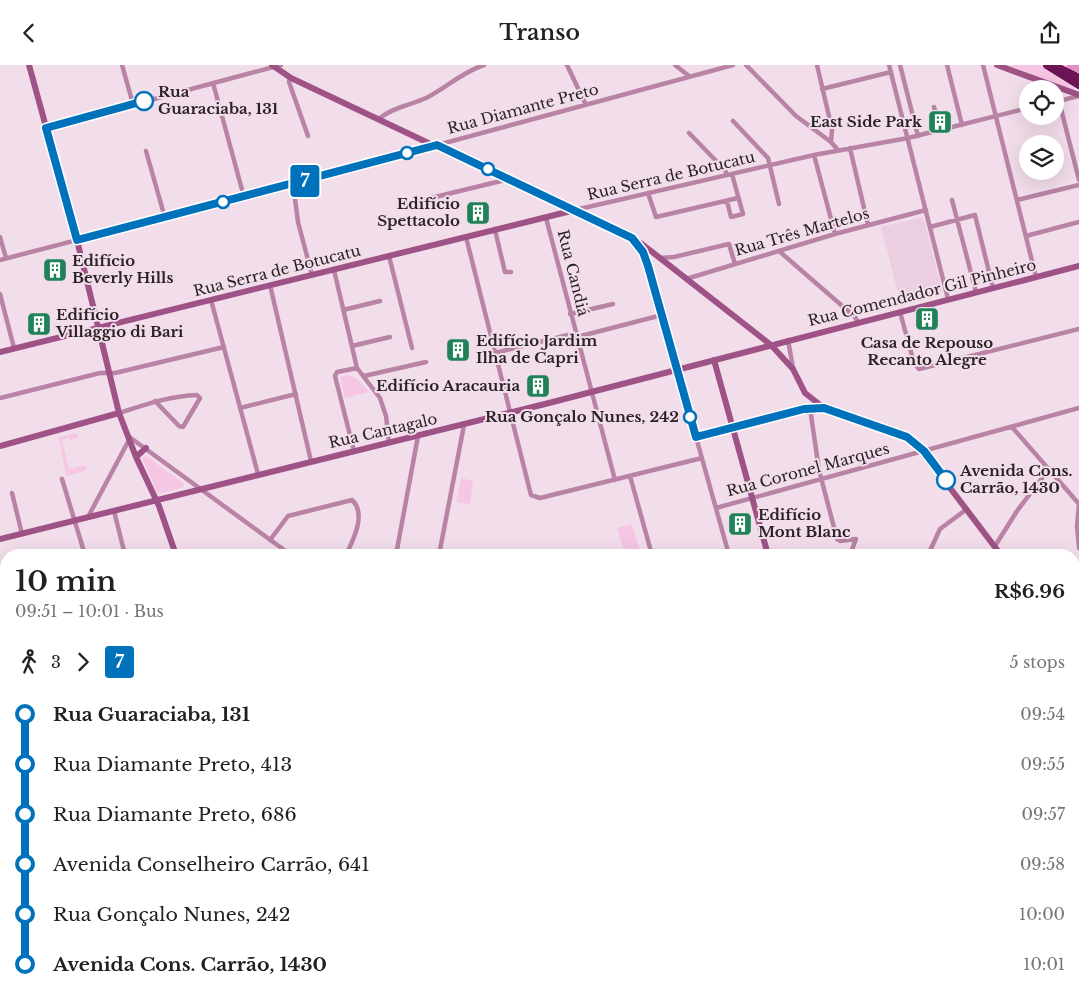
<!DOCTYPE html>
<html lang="en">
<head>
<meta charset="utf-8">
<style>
  body { margin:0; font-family:"Libre Baskerville",serif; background:#f2f2f2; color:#202124; height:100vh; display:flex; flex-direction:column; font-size:19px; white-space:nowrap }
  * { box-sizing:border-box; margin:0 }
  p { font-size:16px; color:#757577 }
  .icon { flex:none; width:28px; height:28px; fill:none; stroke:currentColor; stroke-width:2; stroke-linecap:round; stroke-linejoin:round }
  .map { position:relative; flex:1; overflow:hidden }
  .drawer { position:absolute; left:0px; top:484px; width:1080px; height:451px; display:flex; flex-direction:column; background:#fff; border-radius:20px 20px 0 0; box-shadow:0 5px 20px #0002 }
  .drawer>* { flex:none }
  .badge { padding:0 10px; border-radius:4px; font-size:18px; line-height:32px }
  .tools { position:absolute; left:1019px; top:15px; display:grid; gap:10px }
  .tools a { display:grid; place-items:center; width:45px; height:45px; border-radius:50%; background:#fff; box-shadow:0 5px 20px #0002; font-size:25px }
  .map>.badge { position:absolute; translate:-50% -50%; box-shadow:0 0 0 2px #fff }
  .legs { display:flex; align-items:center; gap:8px; height:55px; padding:0 15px; font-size:16px }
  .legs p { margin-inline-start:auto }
  .summary { display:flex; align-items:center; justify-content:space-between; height:85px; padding:0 15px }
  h1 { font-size:28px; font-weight:600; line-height:38px }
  ul { padding:0 15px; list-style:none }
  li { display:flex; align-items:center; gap:18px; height:50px; font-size:19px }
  li i { display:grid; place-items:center; width:8px; height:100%; margin:0 6px; background:currentColor }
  li i::after { content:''; width:12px; height:12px; margin:-6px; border:4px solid; border-radius:50%; background:#fff }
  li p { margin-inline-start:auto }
  li:first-child i { background:linear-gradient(#0000 50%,currentColor 0) }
  li:last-child i { background:linear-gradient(currentColor 50%,#0000 0) }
  header { display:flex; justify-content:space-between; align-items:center; height:65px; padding:0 15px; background:#fff; font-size:22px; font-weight:600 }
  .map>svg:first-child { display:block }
</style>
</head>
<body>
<header><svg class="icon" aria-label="back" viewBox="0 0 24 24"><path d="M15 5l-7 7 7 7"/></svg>Transo<svg class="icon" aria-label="share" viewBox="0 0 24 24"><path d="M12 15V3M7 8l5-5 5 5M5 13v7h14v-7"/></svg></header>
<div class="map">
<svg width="1079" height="934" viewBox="0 0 1079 934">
  <rect width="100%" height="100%" fill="#f2ddea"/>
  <path fill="#ebcedf" d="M 923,152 L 942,225 L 940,229 L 901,239 L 881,162 Z"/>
  <path fill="#f6c6e4" d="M 1009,0 L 1040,0 L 1074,23 L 1072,26 Z
    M 348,310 L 357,314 L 369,327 L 345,333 L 340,312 Z
    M 77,368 L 78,373 L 70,375 L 69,372 L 62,376 L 69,404 L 85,400 L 87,405 L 66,411 L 59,372 Z
    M 145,390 L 184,419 L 184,422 L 158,429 L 142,393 Z
    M 461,413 L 473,416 L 470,439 L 456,437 Z
    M 632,459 L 640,486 L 625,490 L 617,463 Z"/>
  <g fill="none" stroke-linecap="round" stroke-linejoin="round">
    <path stroke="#e190c5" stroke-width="9" d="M 1071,0 L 1079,3"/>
    <path stroke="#b883a5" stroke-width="4.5" d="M 122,0 L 133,39
      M 567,0 L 586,40
      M 675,0 L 689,11
      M 746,0 L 796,51 L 831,77 L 838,85
      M 817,0 L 832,64 L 831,77
      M 889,0 L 948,234
      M 900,0 L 918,71
      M 947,0 L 962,60
      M 983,0 L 1036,212
      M 290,12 L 289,17 L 308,71
      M 213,18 L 244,132
      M 822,24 L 891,7
      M 1059,36 L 1079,115
      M 1055,37 L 1079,31
      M 934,42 L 938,56
      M 380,53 C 393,42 411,40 426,33 C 446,23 462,7 484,0
      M 733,56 L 768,93 L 779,139
      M 46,63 L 281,0
      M 689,68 L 725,105 L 727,110
      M 850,83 L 868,160
      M 146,86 L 165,153
      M 814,90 L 835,169
      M 293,119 L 298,157 L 312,210
      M 648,128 L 656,152 L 738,133
      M 952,135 L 976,227
      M 1017,135 L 1079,120
      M 727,136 L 731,152 L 743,149 L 732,109
      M 402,140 L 505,115
      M 575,145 L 814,90 L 908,73 L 1028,43
      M 546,153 L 615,415
      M 930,162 L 975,150 L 993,223
      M 495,165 L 505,207 L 511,207
      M 1026,171 L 1079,157
      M 0,172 L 6,193
      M 466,172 L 531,430 L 540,433 L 702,393
      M 779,186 L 855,252 L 858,257
      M 389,191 L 412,283
      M 660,193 L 674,192 L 729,179 L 735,199
      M 0,195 L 293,119 L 733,0
      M 334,205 L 357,303 L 380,333 L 386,351 L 389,378
      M 686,214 L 835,169 L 926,145
      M 270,220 L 311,396
      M 0,229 L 14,283
      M 211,235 L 258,409
      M 343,245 L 380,236
      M 900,247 L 914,298 L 919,304 L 1079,264
      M 570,249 L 613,239
      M 788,275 L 793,303
      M 352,281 L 390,272
      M 495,288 L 568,270 L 581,271 L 662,250
      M 364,311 L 426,297
      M 0,333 L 100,308 L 115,308 L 224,282
      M 240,343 L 296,329
      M 810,343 L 819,405 L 837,474 L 840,476 L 856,474 L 850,490
      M 119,348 C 144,340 169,331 197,330 L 200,333 L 183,362 L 179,361 L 155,336
      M 1012,362 L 1079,439
      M 128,371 L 291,490
      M 696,372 L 729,490
      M 354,386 L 335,311 L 337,307 L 357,303
      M 630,411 L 652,490
      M 62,414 L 85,490
      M 12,428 L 22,469
      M 1079,439 L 1077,461 L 1079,483
      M 716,443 L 1079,343
      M 114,446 L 125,490
      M 88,452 L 129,375
      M 270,475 L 288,451 L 352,435 C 367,449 353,475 346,490
      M 995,481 L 1017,446 L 1049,404
      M 396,490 L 418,371
      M 439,490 L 464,360
      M 928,490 L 940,464 L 967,444
      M 0,566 L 6,565
      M 1074,646 L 1079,648
      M 0,660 L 6,658
      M 1074,681 L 1079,669
      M 1074,695 L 1079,697
      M 1074,746 L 1079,748
      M 1074,854 L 1079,843
      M 0,864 L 6,863
      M 0,923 L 6,921
      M 492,929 L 493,934
      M 634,929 L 636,934
      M 703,929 L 712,934
      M 836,929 L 850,934
      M 1045,929 L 1057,934
      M 172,934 L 195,929
      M 422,934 L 446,929
      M 763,934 L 765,929
      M 856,934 L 858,929
      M 1039,934 L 1041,929"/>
    <path stroke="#9e5286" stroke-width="6" d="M 29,0 L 77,175 L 119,348 L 136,392 L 159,441 L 176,490
      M 272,0 L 291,13 L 642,179 L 771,280 L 793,304 L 805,328 L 824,343 L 894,367 L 916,378 L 1001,490
      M 997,0 L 1079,30
      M 636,177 L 648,201 L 696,372 L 804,344 L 824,343
      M 0,287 L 575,145
      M 714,295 L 768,490
      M 0,381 L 119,348
      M 136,392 L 146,383
      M 0,474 L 545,339 L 1079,201
      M 1074,540 L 1079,542
      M 1074,546 L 1079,548
      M 0,578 L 6,603
      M 0,754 L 6,752
      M 90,929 L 91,934
      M 300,929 L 301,934
      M 676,934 L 677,929"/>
    <path stroke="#6d1456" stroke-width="8" d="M 1047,0 L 1079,20
      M 1057,2 L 1079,13"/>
  </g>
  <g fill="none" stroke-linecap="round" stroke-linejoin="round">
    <defs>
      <path id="line-1" d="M 144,36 L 46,63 L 77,175 L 437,80 L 632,173 L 643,187 L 648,201 L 696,372 L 804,344 L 824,343 L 907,372 L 924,386 L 946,415"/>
    </defs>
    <use href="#line-1" stroke="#fff" stroke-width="11"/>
    <use href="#line-1" stroke="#0072bc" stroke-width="8"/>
  </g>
  <defs>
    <symbol id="building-square" viewBox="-11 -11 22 22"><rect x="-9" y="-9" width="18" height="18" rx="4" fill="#218159" stroke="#f2ddea"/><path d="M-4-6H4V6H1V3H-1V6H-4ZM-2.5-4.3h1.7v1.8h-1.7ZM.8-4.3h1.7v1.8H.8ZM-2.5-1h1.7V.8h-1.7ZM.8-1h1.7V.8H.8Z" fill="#fff"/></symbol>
  </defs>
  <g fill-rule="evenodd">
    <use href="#building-square" x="926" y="43" width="28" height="28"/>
    <use href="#building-square" x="464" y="134" width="28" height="28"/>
    <use href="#building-square" x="41" y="191" width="28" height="28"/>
    <use href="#building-square" x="913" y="240" width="28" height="28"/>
    <use href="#building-square" x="25" y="245" width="28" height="28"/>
    <use href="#building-square" x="444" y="271" width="28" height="28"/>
    <use href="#building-square" x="524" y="307" width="28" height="28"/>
    <use href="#building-square" x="726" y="445" width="28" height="28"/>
  </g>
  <g fill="#fff" stroke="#0072bc" stroke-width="2.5">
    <circle cx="144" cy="36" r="9"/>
    <circle cx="407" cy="88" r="6"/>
    <circle cx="488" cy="104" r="6"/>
    <circle cx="223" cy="137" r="6"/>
    <circle cx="690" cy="352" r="6"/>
    <circle cx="946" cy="415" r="9"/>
  </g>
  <g text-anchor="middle" stroke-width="4" stroke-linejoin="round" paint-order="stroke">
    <g font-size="15" font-weight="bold" fill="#2a2227" stroke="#f2ddea" text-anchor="start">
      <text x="158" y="32">Rua<tspan x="158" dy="17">Guaraciaba, 131</tspan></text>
      <text x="679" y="357" text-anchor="end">Rua Gonçalo Nunes, 242</text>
      <text x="960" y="411">Avenida Cons.<tspan x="960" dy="17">Carrão, 1430</tspan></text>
    </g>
    <g font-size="15" fill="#2a2227" stroke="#f2ddea">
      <text transform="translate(523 44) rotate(-15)" y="5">Rua Diamante Preto</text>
      <text transform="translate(671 111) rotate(-13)" y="5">Rua Serra de Botucatu</text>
      <text transform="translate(802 167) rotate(-16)" y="5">Rua Três Martelos</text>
      <text transform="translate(277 206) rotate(-14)" y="5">Rua Serra de Botucatu</text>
      <text transform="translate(573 208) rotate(76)" y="5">Rua Candiá</text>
      <text transform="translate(922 228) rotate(-14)" y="5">Rua Comendador Gil Pinheiro</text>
      <text transform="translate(383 366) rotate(-13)" y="5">Rua Cantagalo</text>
      <text transform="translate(808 405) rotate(-15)" y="5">Rua Coronel Marques</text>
    </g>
    <g font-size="15" font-weight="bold" fill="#2a2227" stroke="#f2ddea" text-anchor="start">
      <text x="922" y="62" text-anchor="end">East Side Park</text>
      <text x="460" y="144" text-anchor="end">Edifício<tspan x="460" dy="17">Spettacolo</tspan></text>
      <text x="72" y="201">Edifício<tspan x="72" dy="17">Beverly Hills</tspan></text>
      <text x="56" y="255">Edifício<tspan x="56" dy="17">Villaggio di Bari</tspan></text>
      <text x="476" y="281">Edifício Jardim<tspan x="476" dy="17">Ilha de Capri</tspan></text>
      <text x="927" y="283" text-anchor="middle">Casa de Repouso<tspan x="927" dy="17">Recanto Alegre</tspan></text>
      <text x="520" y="326" text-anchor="end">Edifício Aracauria</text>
      <text x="758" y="455">Edifício<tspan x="758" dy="17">Mont Blanc</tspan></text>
    </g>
  </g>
</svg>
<div class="tools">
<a><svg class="icon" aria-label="locate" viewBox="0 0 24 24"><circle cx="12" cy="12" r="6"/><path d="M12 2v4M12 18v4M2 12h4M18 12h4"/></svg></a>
<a><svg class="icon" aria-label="layers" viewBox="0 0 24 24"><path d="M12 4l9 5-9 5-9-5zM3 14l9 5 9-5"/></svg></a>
</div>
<b class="badge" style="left:305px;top:116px;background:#0072bc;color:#fff">7</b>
<section class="drawer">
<div class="summary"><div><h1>10 min</h1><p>09:51 – 10:01 · Bus</p></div><b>R$6.96</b></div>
<div class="legs"><svg class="icon" aria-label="walk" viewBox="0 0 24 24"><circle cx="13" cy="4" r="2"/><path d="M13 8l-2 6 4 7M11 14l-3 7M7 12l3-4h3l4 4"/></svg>3<svg class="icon" aria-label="forward" viewBox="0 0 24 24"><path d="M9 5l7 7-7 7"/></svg><b class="badge" style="background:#0072bc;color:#fff">7</b><p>5 stops</p></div>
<ul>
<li><i style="color:#0072bc"></i><b>Rua Guaraciaba, 131</b><p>09:54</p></li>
<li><i style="color:#0072bc"></i><span>Rua Diamante Preto, 413</span><p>09:55</p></li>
<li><i style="color:#0072bc"></i><span>Rua Diamante Preto, 686</span><p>09:57</p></li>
<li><i style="color:#0072bc"></i><span>Avenida Conselheiro Carrão, 641</span><p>09:58</p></li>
<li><i style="color:#0072bc"></i><span>Rua Gonçalo Nunes, 242</span><p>10:00</p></li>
<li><i style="color:#0072bc"></i><b>Avenida Cons. Carrão, 1430</b><p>10:01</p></li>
</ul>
</section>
</div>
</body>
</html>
